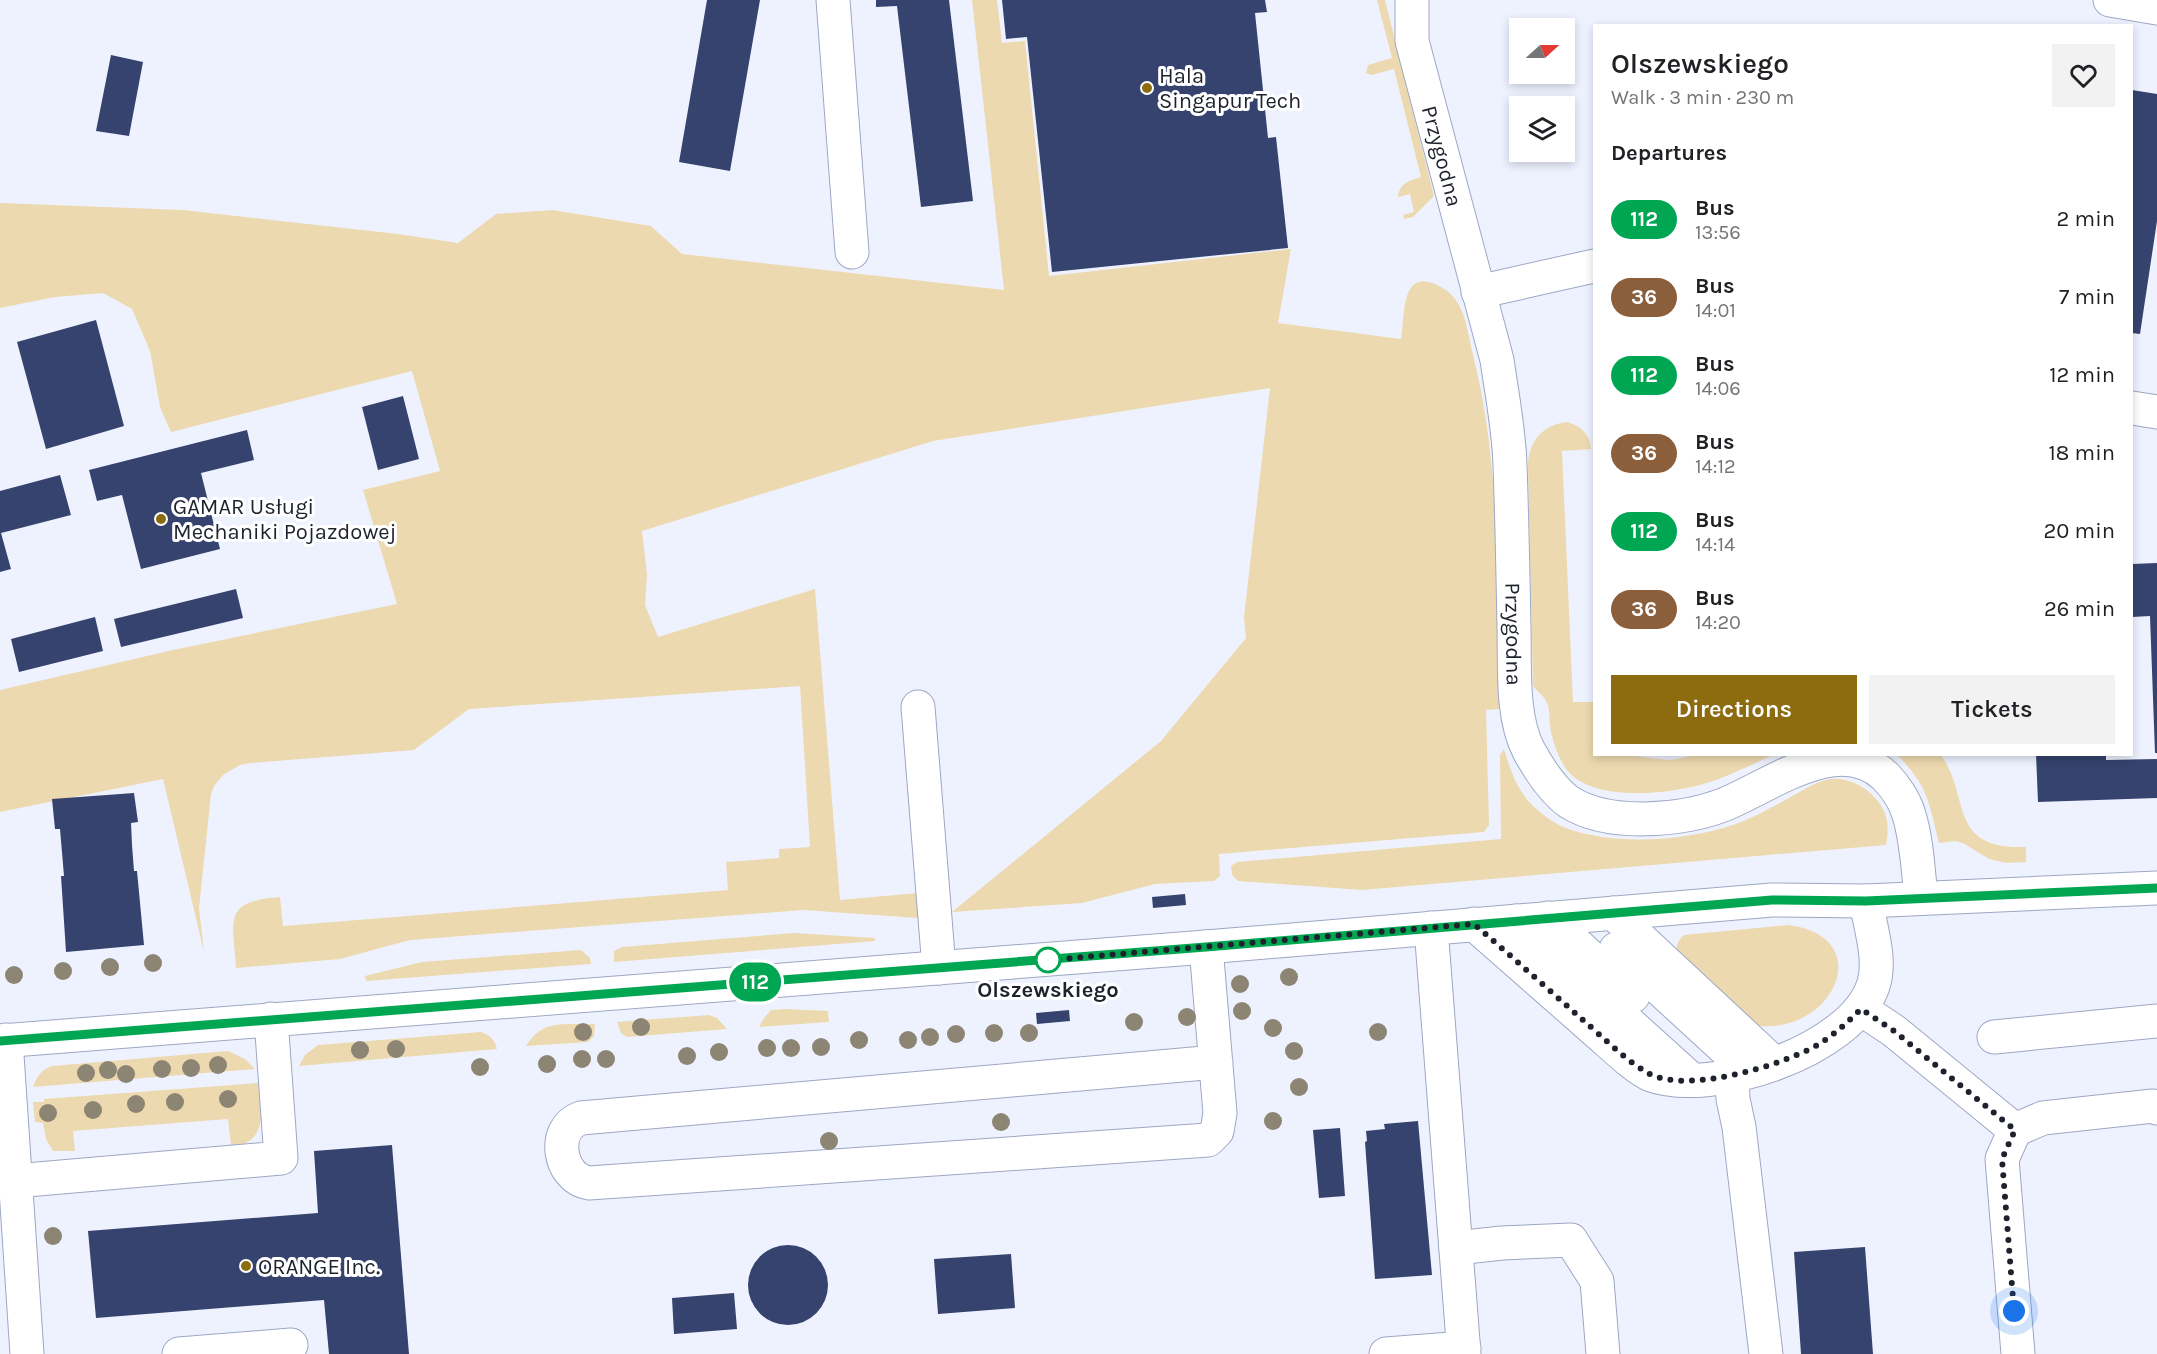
<!DOCTYPE html>
<html lang="en">
<head>
<meta charset="utf-8">
<style>
  body { margin:0; font-family:Karla,sans-serif; background:#f2f2f2; color:#202124; height:100vh; display:flex; flex-direction:column; font-size:22px; white-space:nowrap }
  * { box-sizing:border-box; margin:0 }
  p { font-size:20px; color:#757577 }
  .icon { flex:none; width:33px; height:33px; fill:none; stroke:currentColor; stroke-width:2; stroke-linecap:round; stroke-linejoin:round }
  .map { position:relative; flex:1; overflow:hidden }
  .panel { position:absolute; left:1593px; top:24px; width:540px; height:732px; display:flex; flex-direction:column; background:#fff; border-radius:0px; box-shadow:0 3px 9px #0003 }
  .panel>* { flex:none }
  .badge { padding:0 12px; border-radius:20px; font-size:21px; line-height:39px }
  .needle { width:39px; rotate:69deg }
  .tools { position:absolute; left:1509px; top:18px; display:grid; gap:12px }
  .tools a { display:grid; place-items:center; width:66px; height:66px; border-radius:0px; background:#fff; box-shadow:0 3px 9px #0003; font-size:30px }
  .you { position:absolute; width:30px; height:30px; margin:-15px; border:4px solid #fff; border-radius:50%; background:#1a73e8; box-shadow:0 0 0 9px #1a73e833 }
  .map>.badge { position:absolute; translate:-50% -50%; box-shadow:0 0 0 3px #fff }
  h2 { padding:0 18px; font-size:22px; line-height:54px }
  .round { display:grid; place-items:center; flex:none; width:63px; height:63px; border-radius:0px; background:#f2f2f2 }
  .summary { display:flex; align-items:center; justify-content:space-between; height:102px; padding:0 18px }
  h1 { font-size:28px; font-weight:600; line-height:45px }
  .action { display:flex; gap:12px; margin-top:auto; padding:12px 18px }
  .action a { flex:1; height:69px; border-radius:0px; background:#8d6c0f; color:#fff; font-size:24px; font-weight:600; line-height:69px; text-align:center }
  .action a+a { background:#f2f2f2; color:#202124 }
  ul { padding:0; list-style:none }
  li { display:flex; align-items:center; gap:18px; height:78px; padding:0 18px }
  li div { flex:1 }
  li b { display:block; font-size:22px }
  li em { font-style:normal }
  li .badge { min-width:66px; font-weight:700; text-align:center }
  .map>svg:first-child { display:block }
</style>
</head>
<body>
<div class="map">
<svg width="2157" height="1354" viewBox="0 0 2157 1354">
  <rect width="100%" height="100%" fill="#eef2ff"/>
  <path fill="#edd9af" d="M 972,0 L 997,0 L 1002,43 L 1025,41 L 1049,276 L 1291,249 L 1278,323 L 1401,339 C 1405,318 1400,267 1437,285 C 1450,291 1458,300 1463,314 C 1468,328 1470,344 1474,359 C 1502,473 1497,592 1499,709 L 1486,710 L 1489,825 L 1484,832 L 1219,854 L 1220,876 L 1214,881 L 1155,884 L 1082,903 L 952,912 L 1161,741 L 1246,638 L 1244,617 L 1270,388 L 933,441 L 642,531 L 647,575 L 645,605 L 658,637 L 815,589 L 840,900 L 918,893 L 918,918 L 803,910 L 410,940 L 340,959 L 236,968 C 233,920 222,901 280,897 L 283,926 L 728,890 L 726,862 L 779,858 L 779,849 L 810,847 L 800,686 L 469,709 L 414,750 L 250,763 L 240,765 L 224,774 L 214,786 L 211,794 L 199,908 L 204,952 L 163,779 L 0,812 L 0,690 L 173,650 L 397,604 L 363,490 L 440,471 L 412,371 L 171,432 L 160,407 L 150,351 L 132,309 L 103,293 L 55,297 L 0,308 L 0,203 L 183,210 L 398,234 L 458,243 L 496,214 L 552,210 L 651,226 L 682,254 L 1004,290 Z
    M 1377,0 L 1385,0 L 1434,196 L 1413,217 L 1404,219 L 1403,215 L 1414,212 L 1410,194 L 1398,197 C 1400,183 1408,181 1421,177 L 1394,69 L 1371,75 L 1366,73 L 1368,65 L 1392,58 Z
    M 1567,422 C 1581,426 1590,434 1591,449 L 1562,451 L 1573,702 L 1594,702 L 1594,754 L 1635,755 L 1641,757 L 1670,760 L 1702,754 L 1773,755 C 1752,764 1732,775 1710,782 C 1673,794 1593,804 1566,769 C 1558,757 1552,740 1550,726 C 1549,719 1550,710 1547,703 C 1545,697 1537,691 1533,686 L 1528,466 C 1528,442 1542,425 1567,422 Z
    M 1504,749 C 1510,769 1517,790 1532,805 C 1542,814 1554,824 1566,828 C 1614,846 1685,841 1733,825 C 1754,818 1774,806 1794,795 C 1806,789 1817,781 1831,779 C 1852,776 1879,794 1885,814 C 1889,825 1888,834 1886,845 L 1362,890 L 1238,881 L 1232,875 L 1231,866 L 1237,862 L 1501,839 L 1500,755 Z
    M 1897,755 L 1941,755 C 1971,797 1947,850 2026,847 L 2026,862 L 2007,863 L 1989,859 L 1963,843 L 1955,841 L 1939,843 C 1929,803 1928,785 1897,755 Z
    M 1788,925 C 1877,936 1836,1033 1758,1026 L 1676,955 C 1676,946 1677,941 1684,935 Z
    M 794,933 L 875,938 L 875,941 L 614,962 L 614,951 L 622,947 Z
    M 581,950 L 590,958 L 591,964 L 366,981 L 365,976 L 422,962 Z
    M 784,1009 L 828,1011 L 829,1022 L 759,1027 L 764,1018 L 771,1010 Z
    M 709,1015 L 717,1018 L 727,1029 L 627,1037 L 621,1033 L 617,1022 Z
    M 595,1024 L 594,1036 L 588,1042 L 526,1046 C 543,1018 565,1025 595,1024 Z
    M 481,1032 C 490,1035 495,1040 497,1049 L 299,1066 L 305,1055 L 318,1045 Z
    M 228,1051 L 245,1059 L 255,1069 L 33,1087 C 37,1076 41,1070 52,1066 Z
    M 258,1083 C 262,1110 268,1141 234,1147 L 231,1145 L 228,1119 L 73,1131 L 75,1151 L 53,1151 L 46,1139 L 43,1123 L 35,1122 L 33,1102 L 44,1102 L 44,1099 Z"/>
  <path fill="#36436e" d="M 707,0 L 760,0 L 730,171 L 679,162 Z
    M 876,0 L 949,0 L 973,201 L 921,207 L 897,6 L 876,7 Z
    M 1002,0 L 1265,0 L 1267,12 L 1255,13 L 1268,138 L 1276,137 L 1288,248 L 1052,272 L 1027,37 L 1006,39 Z
    M 111,55 L 143,62 L 129,136 L 96,131 Z
    M 2132,90 L 2157,94 L 2157,221 L 2140,334 L 2132,333 Z
    M 96,320 L 124,426 L 46,449 L 17,342 Z
    M 403,396 L 419,459 L 378,470 L 362,407 Z
    M 247,430 L 254,460 L 201,473 L 220,549 L 141,569 L 122,495 L 97,501 L 89,470 Z
    M 60,475 L 71,515 L 1,533 L 11,569 L 0,572 L 0,491 Z
    M 2157,563 L 2157,753 L 2155,753 L 2150,616 L 2132,617 L 2132,564 Z
    M 236,589 L 243,618 L 121,647 L 114,619 Z
    M 95,617 L 103,651 L 19,672 L 11,639 Z
    M 2036,754 L 2106,754 L 2106,760 L 2157,759 L 2157,798 L 2038,802 Z
    M 134,793 L 138,822 L 131,823 L 132,845 L 134,871 L 137,871 L 144,945 L 66,952 L 61,876 L 64,876 L 60,829 L 55,829 L 52,799 Z
    M 1185,894 L 1186,905 L 1153,908 L 1152,897 Z
    M 1069,1010 L 1070,1021 L 1037,1024 L 1036,1013 Z
    M 1418,1121 L 1432,1275 L 1375,1279 L 1365,1142 L 1367,1141 L 1366,1131 L 1385,1129 L 1384,1124 Z
    M 1340,1128 L 1345,1196 L 1319,1198 L 1313,1130 Z
    M 392,1145 L 409,1354 L 329,1354 L 324,1300 L 96,1318 L 88,1231 L 318,1213 L 314,1151 Z
    M748 1285a40 40 0 1 1 80 0a40 40 0 1 1-80 0Z
    M 1865,1247 L 1873,1354 L 1801,1354 L 1794,1252 Z
    M 1011,1254 L 1015,1308 L 938,1314 L 934,1259 Z
    M 734,1293 L 737,1329 L 674,1334 L 672,1298 Z"/>
  <g fill="none" stroke-linecap="round" stroke-linejoin="round">
    <defs>
      <g id="minor">
        <path d="M 833,0 L 852,252"/>
        <path id="s1" d="M 1412,0 L 1412,41 L 1497,360 C 1502,395 1509,430 1510,465 C 1512,520 1513,574 1514,628 C 1515,666 1511,717 1529,751 C 1539,769 1552,790 1569,802 C 1608,827 1681,821 1723,805 C 1771,786 1838,732 1885,776 C 1895,786 1905,801 1909,815 C 1917,841 1918,870 1921,897"/>
        <path d="M 2110,0 L 2157,8"/>
        <path d="M 1478,292 L 1594,266"/>
        <path d="M 2132,408 L 2157,412"/>
        <path d="M 918,707 L 939,968"/>
        <path d="M 1613,913 L 1774,1063"/>
        <path d="M 1548,918 L 1633,996"/>
        <path d="M 1516,921 L 1692,1080"/>
        <path d="M 1474,924 C 1515,960 1557,997 1598,1033 C 1611,1044 1636,1069 1651,1075 C 1712,1097 1851,1051 1873,986 C 1882,960 1870,927 1866,901"/>
        <path d="M 1431,928 L 1464,1354"/>
        <path d="M 1206,947 L 1220,1113 L 1217,1131 L 1208,1140 L 589,1183 C 558,1178 551,1128 581,1118 L 1216,1062"/>
        <path d="M 1616,949 L 1749,1071"/>
        <path d="M 1861,1009 L 1894,1031 L 2015,1130"/>
        <path d="M 1994,1037 L 2157,1021"/>
        <path d="M 6,1040 L 27,1354"/>
        <path d="M 0,1041 L 1206,947 L 1772,900 L 1866,901 L 2157,888"/>
        <path d="M 1732,1075 L 1733,1099 L 1739,1127 L 1766,1354"/>
        <path d="M 15,1181 L 281,1158 L 271,1019"/>
        <path d="M 1456,1248 L 1502,1243 L 1571,1240 L 1597,1281 L 1603,1354"/>
        <path d="M 179,1354 L 291,1345"/>
        <path d="M 1386,1354 L 1464,1348"/>
        <path d="M 2018,1354 L 2002,1159 L 2015,1130 L 2043,1118 L 2153,1106 L 2157,1108"/>
      </g>
    </defs>
    <use href="#minor" stroke="#9da7c4" stroke-width="35"/>
    <use href="#minor" stroke="#fff" stroke-width="33"/>
  </g>
  <g fill="#8d8573">
    <circle cx="153" cy="963" r="9"/>
    <circle cx="110" cy="967" r="9"/>
    <circle cx="63" cy="971" r="9"/>
    <circle cx="14" cy="975" r="9"/>
    <circle cx="1289" cy="977" r="9"/>
    <circle cx="1240" cy="984" r="9"/>
    <circle cx="1242" cy="1011" r="9"/>
    <circle cx="1187" cy="1017" r="9"/>
    <circle cx="1134" cy="1022" r="9"/>
    <circle cx="641" cy="1027" r="9"/>
    <circle cx="1273" cy="1028" r="9"/>
    <circle cx="583" cy="1032" r="9"/>
    <circle cx="1378" cy="1032" r="9"/>
    <circle cx="994" cy="1033" r="9"/>
    <circle cx="1029" cy="1033" r="9"/>
    <circle cx="956" cy="1034" r="9"/>
    <circle cx="930" cy="1037" r="9"/>
    <circle cx="859" cy="1040" r="9"/>
    <circle cx="908" cy="1040" r="9"/>
    <circle cx="821" cy="1047" r="9"/>
    <circle cx="767" cy="1048" r="9"/>
    <circle cx="791" cy="1048" r="9"/>
    <circle cx="396" cy="1049" r="9"/>
    <circle cx="360" cy="1050" r="9"/>
    <circle cx="1294" cy="1051" r="9"/>
    <circle cx="719" cy="1052" r="9"/>
    <circle cx="687" cy="1056" r="9"/>
    <circle cx="582" cy="1059" r="9"/>
    <circle cx="606" cy="1059" r="9"/>
    <circle cx="547" cy="1064" r="9"/>
    <circle cx="218" cy="1065" r="9"/>
    <circle cx="480" cy="1067" r="9"/>
    <circle cx="191" cy="1068" r="9"/>
    <circle cx="162" cy="1069" r="9"/>
    <circle cx="108" cy="1070" r="9"/>
    <circle cx="86" cy="1073" r="9"/>
    <circle cx="126" cy="1074" r="9"/>
    <circle cx="1299" cy="1087" r="9"/>
    <circle cx="228" cy="1099" r="9"/>
    <circle cx="175" cy="1102" r="9"/>
    <circle cx="136" cy="1104" r="9"/>
    <circle cx="93" cy="1110" r="9"/>
    <circle cx="48" cy="1113" r="9"/>
    <circle cx="1273" cy="1121" r="9"/>
    <circle cx="1001" cy="1122" r="9"/>
    <circle cx="829" cy="1141" r="9"/>
    <circle cx="53" cy="1236" r="9"/>
  </g>
  <g fill="none" stroke-linecap="round" stroke-linejoin="round">
    <defs>
      <path id="line" d="M 0,1041 L 1206,947 L 1772,900 L 1866,901 L 2157,888"/>
    </defs>
    <use href="#line" stroke="#fff" stroke-width="14"/>
    <use href="#line" stroke="#00a651" stroke-width="9"/>
    <path stroke="#1e222d" stroke-width="6" stroke-dasharray="0 10.8" d="M 1048,960 L 1474,924 C 1511,956 1548,989 1584,1021 C 1604,1038 1625,1060 1648,1073 C 1686,1095 1784,1065 1819,1044 C 1835,1034 1848,1022 1861,1009 L 1894,1031 L 2015,1130 L 2002,1159 L 2014,1311"/>
  </g>
  <g fill="#8d6c0f" stroke="#fff" stroke-width="2">
    <circle cx="1147" cy="88" r="6"/>
    <circle cx="161" cy="519" r="6"/>
    <circle cx="246" cy="1266" r="6"/>
  </g>
  <circle fill="#fff" stroke="#00a651" stroke-width="3" cx="1048" cy="960" r="12"/>
  <g text-anchor="middle" stroke-width="6" stroke-linejoin="round" paint-order="stroke">
    <g font-size="22" fill="#1e222d" stroke="#fff" text-anchor="start">
      <text x="1159" y="83">Hala<tspan x="1159" dy="25">Singapur Tech</tspan></text>
      <text x="173" y="514">GAMAR Usługi<tspan x="173" dy="25">Mechaniki Pojazdowej</tspan></text>
      <text x="258" y="1274">ORANGE Inc.</text>
    </g>
    <g font-size="22" fill="#1e222d" stroke="#fff">
      <text dy="8" stroke="none"><textPath href="#s1" startOffset="160">Przygodna</textPath></text>
      <text dy="8" stroke="none"><textPath href="#s1" startOffset="646">Przygodna</textPath></text>
    </g>
    <g font-size="22" font-weight="bold" fill="#1e222d" stroke="#fff">
      <text x="1048" y="997">Olszewskiego</text>
    </g>
  </g>
</svg>
<div class="tools">
<a><svg class="needle" viewBox="-14 -14 28 28"><path d="M0-13l5 13h-10z" fill="#e53935"/><path d="M0 13l5-13h-10z" fill="#757577"/></svg></a>
<a><svg class="icon" aria-label="layers" viewBox="0 0 24 24"><path d="M12 4l9 5-9 5-9-5zM3 14l9 5 9-5"/></svg></a>
</div>
<div class="you" style="left:2014px;top:1311px"></div>
<b class="badge" style="left:755px;top:982px;background:#00a651;color:#fff">112</b>
<section class="panel">
<div class="summary"><div><h1>Olszewskiego</h1><p>Walk · 3 min · 230 m</p></div><a class="round"><svg class="icon" aria-label="heart" viewBox="0 0 24 24"><path d="M12 20l-8-8c-3-5 5-10 8-4 3-6 11-1 8 4z"/></svg></a></div>
<h2>Departures</h2>
<ul>
<li><span class="badge" style="background:#00a651;color:#fff">112</span><div><b>Bus</b><p>13:56</p></div><em>2 min</em></li>
<li><span class="badge" style="background:#8b5e3c;color:#fff">36</span><div><b>Bus</b><p>14:01</p></div><em>7 min</em></li>
<li><span class="badge" style="background:#00a651;color:#fff">112</span><div><b>Bus</b><p>14:06</p></div><em>12 min</em></li>
<li><span class="badge" style="background:#8b5e3c;color:#fff">36</span><div><b>Bus</b><p>14:12</p></div><em>18 min</em></li>
<li><span class="badge" style="background:#00a651;color:#fff">112</span><div><b>Bus</b><p>14:14</p></div><em>20 min</em></li>
<li><span class="badge" style="background:#8b5e3c;color:#fff">36</span><div><b>Bus</b><p>14:20</p></div><em>26 min</em></li>
</ul>
<div class="action"><a>Directions</a><a>Tickets</a></div>
</section>
</div>
</body>
</html>
